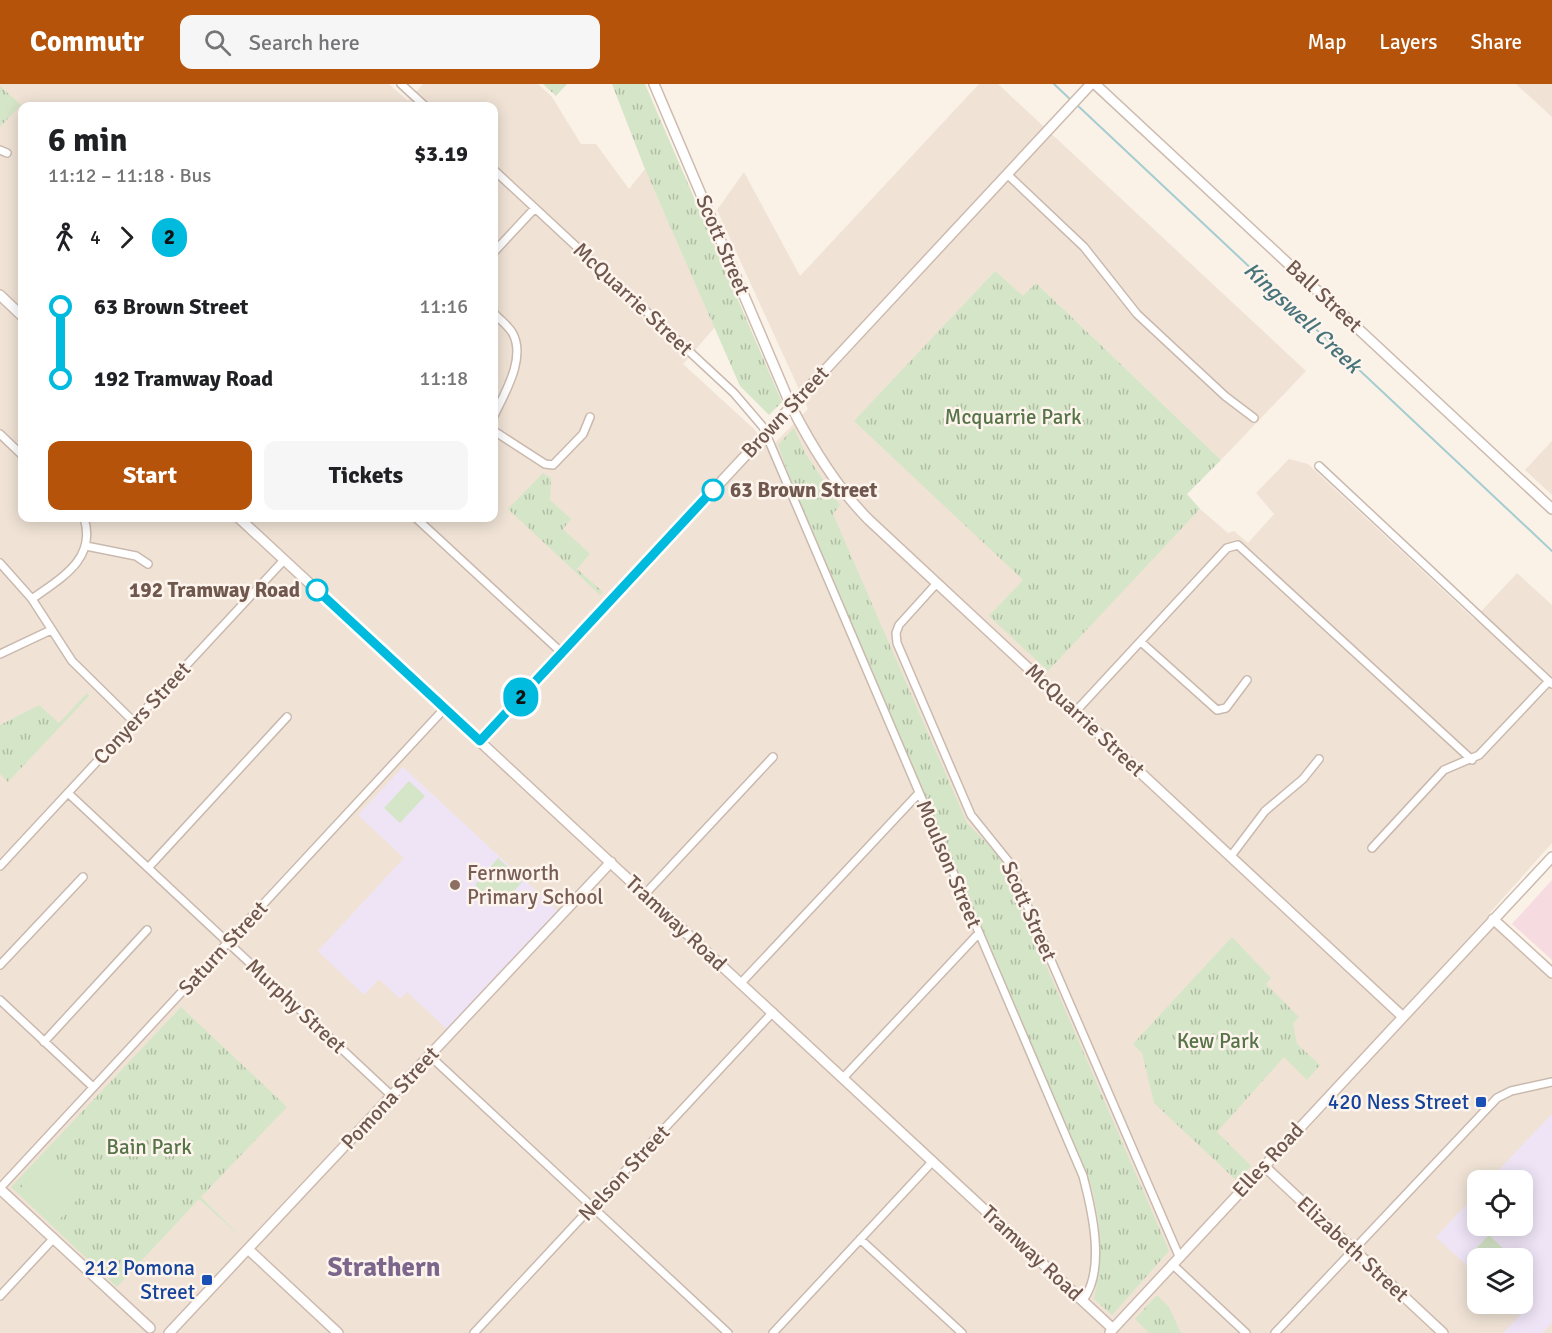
<!DOCTYPE html>
<html lang="en">
<head>
<meta charset="utf-8">
<style>
  body { margin:0; font-family:Signika,sans-serif; background:#f6f6f6; color:#202124; height:100vh; display:flex; flex-direction:column; font-size:22px; white-space:nowrap }
  * { box-sizing:border-box; margin:0 }
  p { font-size:20px; color:#757577 }
  .icon { flex:none; width:33px; height:33px; fill:none; stroke:currentColor; stroke-width:2; stroke-linecap:round; stroke-linejoin:round }
  .map { position:relative; flex:1; overflow:hidden }
  .side { position:absolute; left:18px; top:18px; width:480px; height:420px; display:flex; flex-direction:column; background:#fff; border-radius:12px; box-shadow:0 3px 15px #0003 }
  .side>* { flex:none }
  .badge { padding:0 12px; border-radius:20px; font-size:21px; line-height:39px }
  .buttons { position:absolute; left:1467px; top:1086px; display:grid; gap:12px }
  .buttons a { display:grid; place-items:center; width:66px; height:66px; border-radius:12px; background:#fff; box-shadow:0 3px 15px #0003; font-size:30px }
  .map>.badge { position:absolute; translate:-50% -50%; box-shadow:0 0 0 3px #fff }
  .legs { display:flex; align-items:center; gap:9px; height:66px; padding:0 30px; font-size:20px }
  .legs p { margin-inline-start:auto }
  .summary { display:flex; align-items:center; justify-content:space-between; height:102px; padding:0 30px }
  h1 { font-size:33px; font-weight:700; line-height:45px }
  .primary-button { display:flex; gap:12px; margin-top:auto; padding:12px 30px }
  .primary-button a { flex:1; height:69px; border-radius:12px; background:#b45309; color:#fff; font-size:24px; font-weight:700; line-height:69px; text-align:center }
  .primary-button a+a { background:#f6f6f6; color:#202124 }
  ul { padding:0 30px; list-style:none }
  li { display:flex; align-items:center; gap:21px; height:72px; font-size:22px }
  li i { display:grid; place-items:center; width:9px; height:100%; margin:0 8px; background:currentColor }
  li i::after { content:''; width:15px; height:15px; margin:-8px; border:4px solid; border-radius:50%; background:#fff }
  li p { margin-inline-start:auto }
  li:first-child i { background:linear-gradient(#0000 50%,currentColor 0) }
  li:last-child i { background:linear-gradient(currentColor 50%,#0000 0) }
  header { display:flex; align-items:center; gap:36px; box-sizing:border-box; height:84px; padding:0 30px; background:#b45309; color:#fff }
  header strong { font-size:28px }
  nav { display:flex; gap:33px; margin-inline-start:auto; font-size:21px }
  .search { width:420px; height:54px; background:#f6f6f6; display:flex; align-items:center; gap:15px; box-sizing:border-box; padding:0 21px; border-radius:12px; color:#757577; font-size:22px }
  .map>svg:first-child { display:block }
</style>
</head>
<body>
<header>
<strong>Commutr</strong>
<div class="search"><svg class="icon" aria-label="search" viewBox="0 0 24 24"><circle cx="10" cy="10" r="6"/><path d="M15 15l6 6"/></svg>Search here</div>
<nav><a>Map</a><a>Layers</a><a>Share</a></nav>
</header>
<div class="map">
<svg width="1552" height="1249" viewBox="0 0 1552 1249">
  <defs>
    <pattern id="grass-tufts" width="24" height="20" patternUnits="userSpaceOnUse" patternTransform="scale(1.5)"><rect width="24" height="20" fill="#d5e5c7"/><path d="M3 7l-1-3M5 7V3M7 7l1-3M15 17l-1-3M17 17v-4M19 17l1-3" fill="none" stroke="#b1bca4"/></pattern>
  </defs>
  <rect width="100%" height="100%" fill="#faf1e7"/>
  <path fill="#f0e3d6" fill-rule="evenodd" d="M 0,0 L 389,0 L 408,17 L 423,0 L 538,0 L 552,13 L 581,60 L 596,60 L 629,105 L 645,85 L 715,243 L 683,280 L 754,345 L 769,365 L 808,325 L 717,126 L 744,88 L 800,192 L 979,0 L 998,0 L 1306,287 L 1221,376 L 1036,199 L 1023,213 L 995,187 L 855,337 L 1024,496 L 990,532 L 1047,586 L 1200,425 L 1228,449 L 1234,447 L 1248,459 L 1274,430 L 1256,409 L 1289,375 L 1308,380 L 1474,535 L 1517,489 L 1552,521 L 1552,759 L 1487,832 L 1552,893 L 1552,1249 L 0,1249 ZM 22,22 L 494,22 L 494,434 L 22,434 ZM 1478,1096 L 1522,1096 L 1522,1142 L 1478,1142 ZM 1478,1174 L 1522,1174 L 1522,1220 L 1478,1220 Z
    M 1516,0 L 1552,0 L 1552,33 Z
    M 1552,357 L 1552,411 L 1525,386 Z"/>
  <path fill="#eee4f6" d="M 403,683 L 559,828 L 449,947 L 407,908 L 400,915 L 379,895 L 364,911 L 318,867 L 404,774 L 358,731 Z
    M 1552,1030 L 1552,1239 L 1542,1249 L 1503,1249 L 1520,1231 L 1507,1220 L 1522,1220 L 1522,1174 L 1478,1174 L 1477,1191 L 1436,1153 L 1477,1109 L 1478,1142 L 1522,1142 L 1522,1096 L 1489,1096 Z"/>
  <path fill="#f6dbe0" d="M 1552,796 L 1552,876 L 1512,840 Z"/>
  <path fill="url(#grass-tufts)" d="M 543,0 L 567,0 L 556,12 Z
    M 612,0 L 645,0 L 782,318 L 769,331 L 740,302 L 645,85 Z
    M 0,2 L 21,21 L 0,43 Z
    M 995,187 L 1023,212 L 1036,199 L 1221,376 L 1187,410 L 1200,425 L 1048,587 L 989,532 L 1023,496 L 854,337 Z
    M 794,344 L 805,369 L 840,421 L 833,430 L 967,739 L 998,770 L 1169,1167 L 1112,1231 L 1094,1215 C 1103,1170 1102,1139 1089,1095 L 798,416 L 778,361 Z
    M 543,389 L 551,394 L 550,416 L 571,435 L 563,445 L 590,470 L 577,485 L 603,508 L 600,511 L 508,425 Z
    M 87,609 L 89,612 L 8,698 L 0,690 L 0,641 L 39,621 L 59,639 Z
    M 1232,853 L 1271,894 L 1266,900 L 1299,933 L 1293,940 L 1297,960 L 1320,981 L 1307,996 L 1284,973 L 1217,1048 L 1251,1082 L 1237,1097 L 1154,1019 L 1142,969 L 1133,960 Z
    M 181,923 L 287,1023 L 201,1113 L 243,1155 L 199,1115 L 117,1203 L 11,1103 Z
    M 1157,1211 L 1169,1223 L 1181,1249 L 1149,1249 L 1135,1235 Z"/>
  <path fill="#d5e5c7" d="M 409,697 L 425,712 L 400,739 L 384,724 Z
    M 498,774 L 523,797 L 500,823 L 475,801 Z
    M 48,1075 L 84,1108 L 57,1138 L 20,1105 Z
    M 1489,1151 L 1513,1174 L 1478,1174 L 1477,1178 L 1470,1171 Z"/>
  <g fill="none" stroke-linecap="round" stroke-linejoin="round">
    <path stroke="#a5cdd1" stroke-width="2" d="M 1054,0 L 1072,17
      M 1076,20 L 1552,467"/>
    <defs>
      <path id="street" d="M 401,0 L 425,22
        M 0,66 L 7,69
        M 494,86 L 734,309 L 763,343 L 1083,1092 C 1092,1126 1106,1186 1083,1216
        M 1008,91 L 1084,163 L 1137,230 L 1225,312 L 1254,334
        M 494,168 L 535,124
        M 494,229 C 500,236 509,242 513,250 C 526,275 504,310 494,332
        M 494,347 L 545,380 L 553,381 L 583,350 L 590,333
        M 0,350 L 22,371
        M 1319,382 L 1552,600
        M 416,434 L 562,569
        M 86,462 L 136,472 L 148,480
        M 0,479 L 32,515 L 72,577 L 134,638
        M 937,499 L 899,541 L 896,549 L 897,559 L 971,731 L 1008,777 L 1179,1172
        M 32,515 C 61,494 97,475 84,434
        M 1141,558 L 1217,626 L 1226,624 L 1247,596
        M 0,570 L 51,546
        M 1076,627 L 1227,464 L 1238,461 L 1472,676
        M 68,709 L 392,1012
        M 1372,764 L 1444,686 L 1479,671 L 1549,597
        M 1231,772 L 1265,727 L 1303,695 L 1319,675
        M 0,782 L 284,476
        M 148,784 L 287,633
        M 645,810 L 773,673
        M 0,881 L 83,793
        M 741,899 L 919,709
        M 0,916 L 93,1003
        M 44,958 L 147,846
        M 430,972 L 728,1249
        M 843,994 L 979,849
        M 0,1104 L 445,624
        M 860,1155 L 962,1249
        M 1172,1180 L 1246,1249
        M 0,1212 L 54,1154
        M 474,1249 L 773,928
        M 773,1249 L 933,1077
        M 1275,1249 L 1497,1014 L 1511,1007 L 1552,998"/>
      <path id="secondary" d="M 654,0 L 791,322 C 812,363 836,403 869,436 L 1402,932
        M 1095,0 L 1552,425
        M 0,211 L 22,232
        M 239,434 L 1112,1244
        M 480,657 L 1091,0
        M 1493,835 L 1552,889
        M 1263,1081 L 1443,1249
        M 0,1105 L 150,1244
        M 249,1166 L 338,1249
        M 1110,1248 L 1552,773
        M 169,1249 L 611,778"/>
    </defs>
    <use href="#street" stroke="#cab9ae" stroke-width="10"/>
    <use href="#secondary" stroke="#cebbaf" stroke-width="12"/>
    <use href="#street" stroke="#fff" stroke-width="7"/>
    <use href="#secondary" stroke="#fff" stroke-width="9"/>
  </g>
  <g fill="none" stroke-linecap="round" stroke-linejoin="round">
    <defs>
      <path id="line-1" d="M 317,506 L 480,657 L 713,406"/>
    </defs>
    <use href="#line-1" stroke="#fff" stroke-width="14"/>
    <use href="#line-1" stroke="#00bbde" stroke-width="9"/>
  </g>
  <g fill="#fff" stroke="#00bbde" stroke-width="3">
    <circle cx="713" cy="406" r="10"/>
    <circle cx="317" cy="506" r="10"/>
  </g>
  <circle fill="#8d6e63" stroke="#fdf5ed" stroke-width="2" cx="455" cy="801" r="6"/>
  <g fill="#1a4fb4" stroke="#fdf5ed" stroke-width="2">
    <rect x="1475" y="1012" width="12" height="12" rx="3"/>
    <rect x="201" y="1190" width="12" height="12" rx="3"/>
  </g>
  <g text-anchor="middle" stroke-width="5" stroke-linejoin="round" paint-order="stroke">
    <g font-size="21" fill="#70584e" stroke="#fdf5ed">
      <text transform="translate(723 161) rotate(67)" y="7">Scott Street</text>
      <text transform="translate(1324 212) rotate(43)" y="7">Ball Street</text>
      <text transform="translate(633 215) rotate(43)" y="7">McQuarrie Street</text>
      <text transform="translate(785 328) rotate(-47)" y="7">Brown Street</text>
      <text transform="translate(142 629) rotate(-47)" y="7">Conyers Street</text>
      <text transform="translate(1085 636) rotate(43)" y="7">McQuarrie Street</text>
      <text transform="translate(949 780) rotate(67)" y="7">Moulson Street</text>
      <text transform="translate(1029 827) rotate(66)" y="7">Scott Street</text>
      <text transform="translate(676 839) rotate(43)" y="7">Tramway Road</text>
      <text transform="translate(223 864) rotate(-47)" y="7">Saturn Street</text>
      <text transform="translate(296 922) rotate(43)" y="7">Murphy Street</text>
      <text transform="translate(390 1014) rotate(-47)" y="7">Pomona Street</text>
      <text transform="translate(1268 1076) rotate(-47)" y="7">Elles Road</text>
      <text transform="translate(624 1089) rotate(-47)" y="7">Nelson Street</text>
      <text transform="translate(1353 1165) rotate(43)" y="7">Elizabeth Street</text>
      <text transform="translate(1032 1169) rotate(43)" y="7">Tramway Road</text>
    </g>
    <g font-size="21" fill="#577448" stroke="#fdf5ed">
      <text x="1013" y="340">Mcquarrie Park</text>
      <text x="1218" y="964">Kew Park</text>
      <text x="149" y="1070">Bain Park</text>
    </g>
    <g font-size="21" font-weight="bold" fill="#70584e" stroke="#fdf5ed" text-anchor="start">
      <text x="730" y="413">63 Brown Street</text>
      <text x="300" y="513" text-anchor="end">192 Tramway Road</text>
    </g>
    <g font-size="21" fill="#785e54" stroke="#fdf5ed" text-anchor="start">
      <text x="467" y="796">Fernworth<tspan x="467" dy="24">Primary School</tspan></text>
    </g>
    <g font-size="21" fill="#164399" stroke="#fdf5ed" text-anchor="end">
      <text x="1469" y="1025">420 Ness Street</text>
      <text x="195" y="1191">212 Pomona<tspan x="195" dy="24">Street</tspan></text>
    </g>
    <g font-size="22" font-style="italic" fill="#47747a" stroke="#fdf5ed">
      <text transform="translate(1303 233) rotate(43)" y="8">Kingswell Creek</text>
    </g>
    <g font-size="27" font-weight="bold" fill="#7d668c" stroke="#fdf5ed">
      <text x="384" y="1192">Strathern</text>
    </g>
  </g>
</svg>
<div class="buttons">
<a><svg class="icon" aria-label="locate" viewBox="0 0 24 24"><circle cx="12" cy="12" r="6"/><path d="M12 2v4M12 18v4M2 12h4M18 12h4"/></svg></a>
<a><svg class="icon" aria-label="layers" viewBox="0 0 24 24"><path d="M12 4l9 5-9 5-9-5zM3 14l9 5 9-5"/></svg></a>
</div>
<b class="badge" style="left:521px;top:613px;background:#00bbde;color:#111">2</b>
<section class="side">
<div class="summary"><div><h1>6 min</h1><p>11:12 – 11:18 · Bus</p></div><b>$3.19</b></div>
<div class="legs"><svg class="icon" aria-label="walk" viewBox="0 0 24 24"><circle cx="13" cy="4" r="2"/><path d="M13 8l-2 6 4 7M11 14l-3 7M7 12l3-4h3l4 4"/></svg>4<svg class="icon" aria-label="forward" viewBox="0 0 24 24"><path d="M9 5l7 7-7 7"/></svg><b class="badge" style="background:#00bbde;color:#111">2</b></div>
<ul>
<li><i style="color:#00bbde"></i><b>63 Brown Street</b><p>11:16</p></li>
<li><i style="color:#00bbde"></i><b>192 Tramway Road</b><p>11:18</p></li>
</ul>
<div class="primary-button"><a>Start</a><a>Tickets</a></div>
</section>
</div>
</body>
</html>
